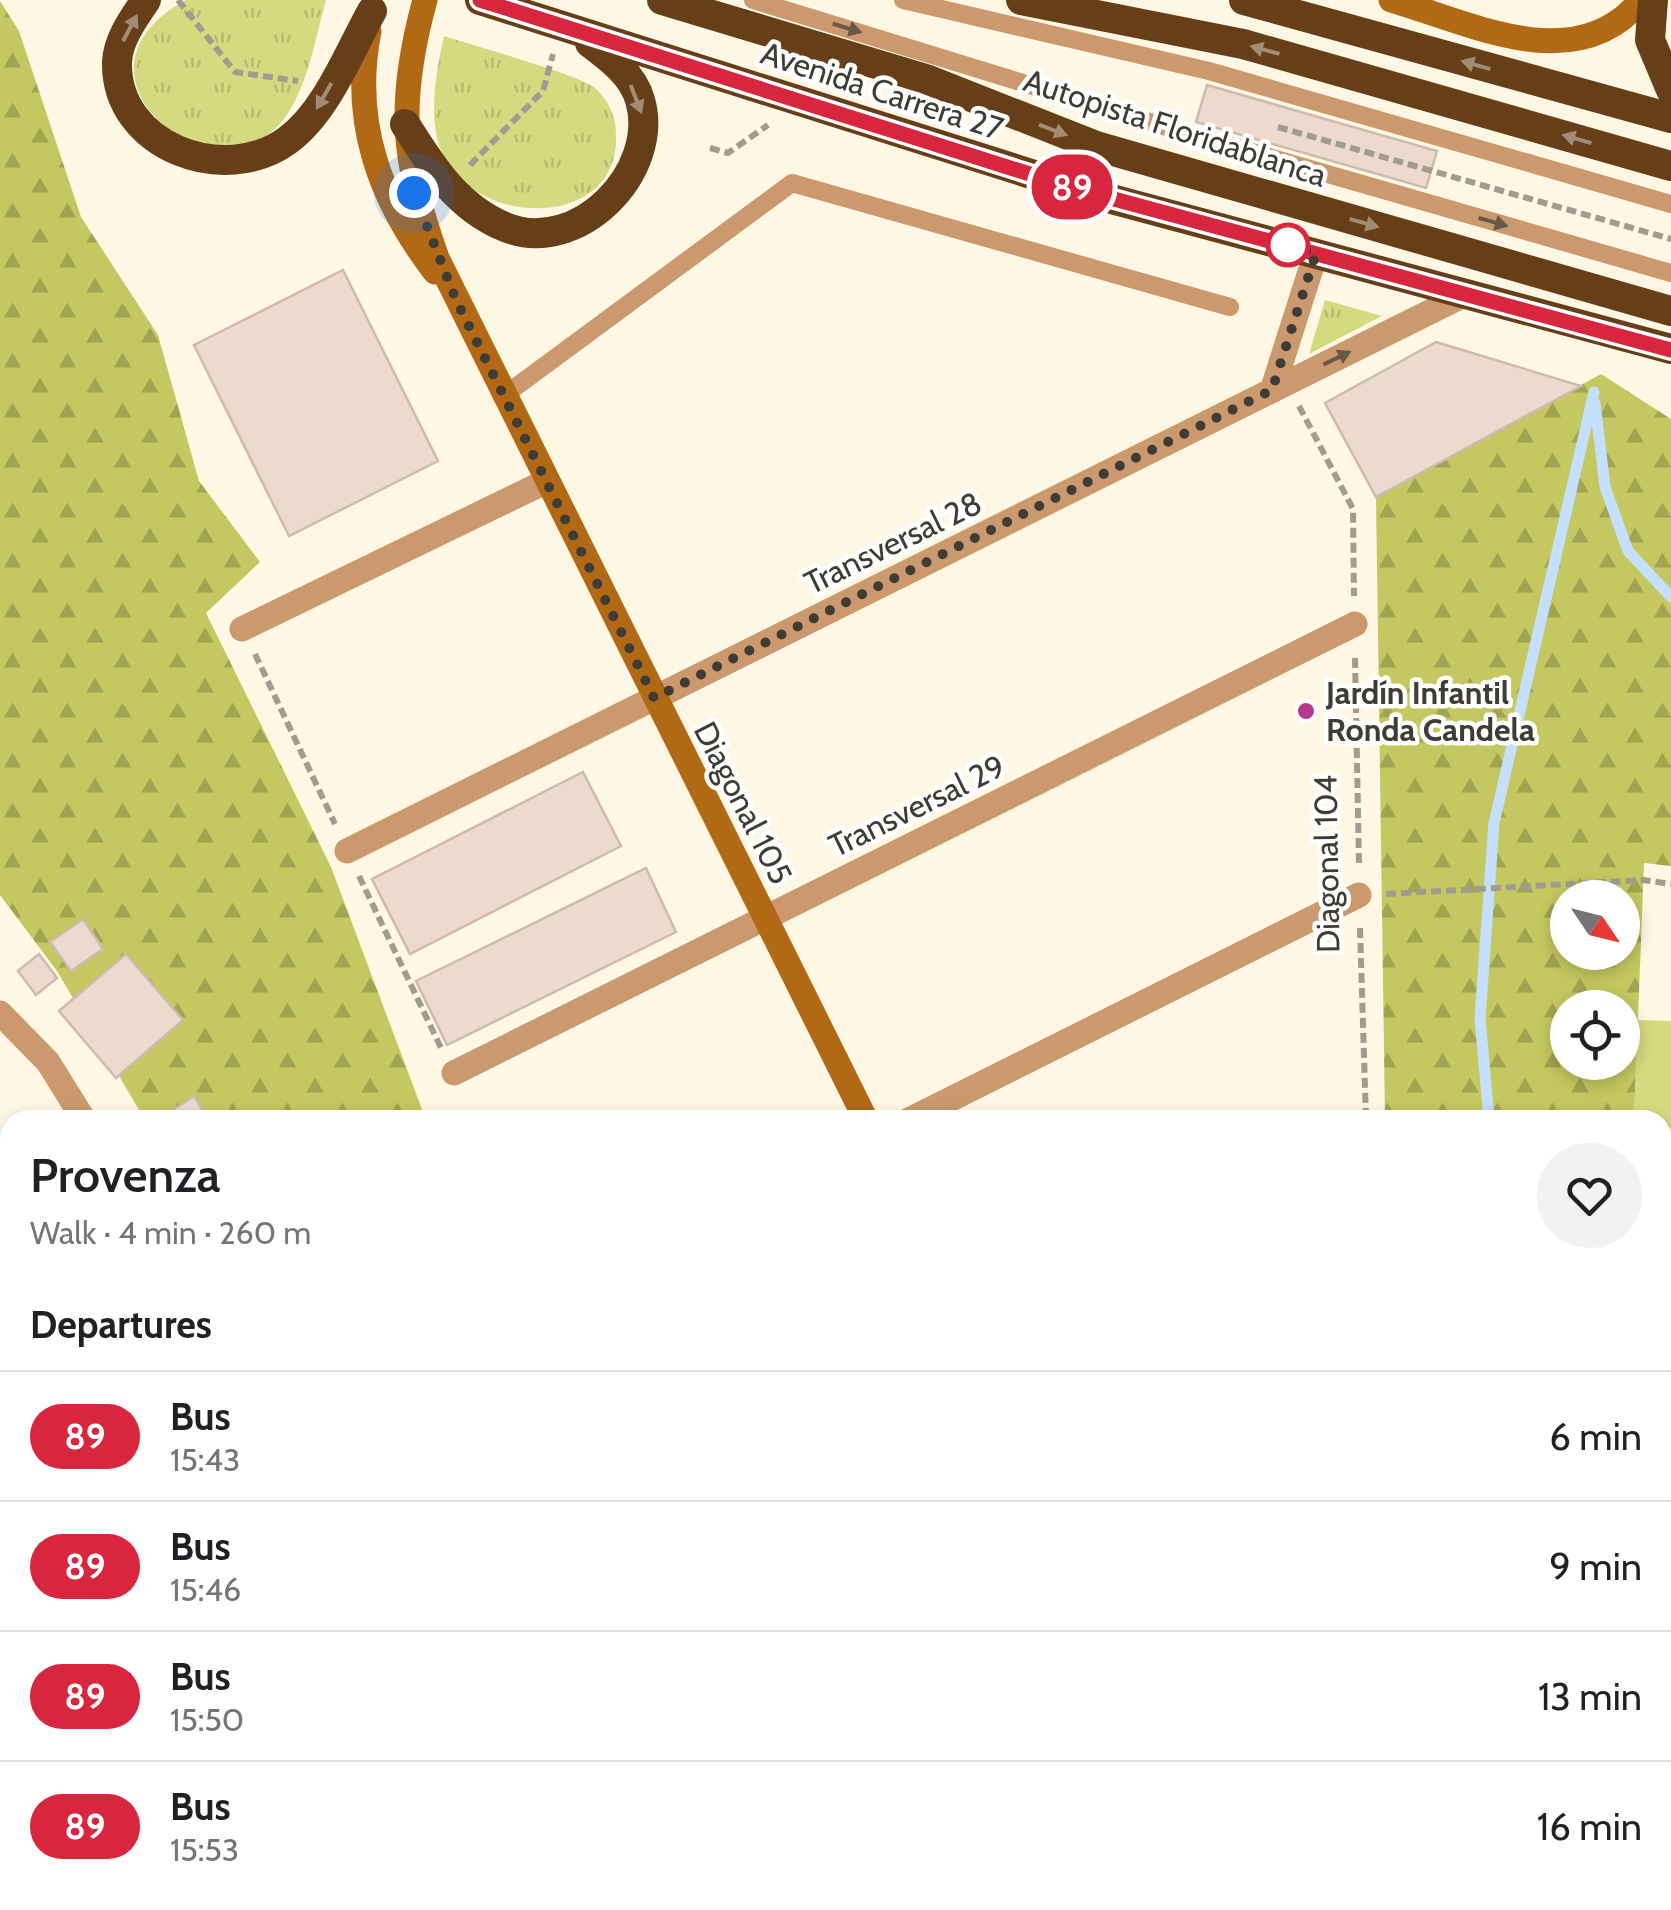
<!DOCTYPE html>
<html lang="en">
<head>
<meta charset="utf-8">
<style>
  body { margin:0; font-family:Cabin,sans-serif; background:#f2f2f2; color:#202124; height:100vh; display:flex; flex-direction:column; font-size:38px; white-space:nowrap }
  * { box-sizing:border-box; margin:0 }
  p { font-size:32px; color:#757577 }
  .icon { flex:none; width:55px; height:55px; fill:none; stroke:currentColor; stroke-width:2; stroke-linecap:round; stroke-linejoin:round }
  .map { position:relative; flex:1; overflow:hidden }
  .side { position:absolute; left:0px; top:1110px; width:1672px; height:800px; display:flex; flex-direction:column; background:#fff; border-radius:30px 30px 0 0; box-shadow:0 5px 15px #0003 }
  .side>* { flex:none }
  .badge { padding:0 20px; border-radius:32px; font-size:35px; line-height:65px }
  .needle { width:65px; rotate:125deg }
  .fabs { position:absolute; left:1550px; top:880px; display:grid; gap:20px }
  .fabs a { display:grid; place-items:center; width:90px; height:90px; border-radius:50%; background:#fff; box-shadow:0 5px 15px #0003; font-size:50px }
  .you { position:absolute; width:50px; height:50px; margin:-25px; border:8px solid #fff; border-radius:50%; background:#1a73e8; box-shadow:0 0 0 15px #1a73e833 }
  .map>.badge { position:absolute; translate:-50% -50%; box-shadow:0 0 0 5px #fff }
  h2 { padding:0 30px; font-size:38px; line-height:90px }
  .round { display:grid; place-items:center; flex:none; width:105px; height:105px; border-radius:52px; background:#f2f2f2 }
  .headline { display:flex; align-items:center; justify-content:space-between; height:170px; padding:0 30px }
  h1 { font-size:48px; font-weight:600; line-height:75px }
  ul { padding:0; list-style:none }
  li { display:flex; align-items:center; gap:30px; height:130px; padding:0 30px; border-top:2px solid #e0e0e0 }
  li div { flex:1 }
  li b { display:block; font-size:38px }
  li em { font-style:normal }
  li .badge { min-width:110px; font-weight:700; text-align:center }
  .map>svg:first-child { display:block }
</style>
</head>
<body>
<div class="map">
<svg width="1671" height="1910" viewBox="0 0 1671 1910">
  <defs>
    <pattern id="grass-tufts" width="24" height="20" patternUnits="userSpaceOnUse" patternTransform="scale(2.5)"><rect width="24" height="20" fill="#d5d980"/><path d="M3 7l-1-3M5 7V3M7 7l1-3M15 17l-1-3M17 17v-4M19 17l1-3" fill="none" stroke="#b8bb6f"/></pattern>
    <pattern id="forest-firs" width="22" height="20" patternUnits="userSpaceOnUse" patternTransform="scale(2.5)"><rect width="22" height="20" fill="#c5c860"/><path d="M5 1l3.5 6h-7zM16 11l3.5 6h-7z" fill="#a1a450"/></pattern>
  </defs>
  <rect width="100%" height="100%" fill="#fdf7e4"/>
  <path fill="url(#grass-tufts)" d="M 186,0 L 326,0 C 315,38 309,83 286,116 C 221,211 48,75 186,0 Z
    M 444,36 C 471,45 581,75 595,88 C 609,101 616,117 616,135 C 620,234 462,229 438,142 C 429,108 437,69 444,36 Z
    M 1325,300 L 1382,316 L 1309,354 Z"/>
  <path fill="url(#forest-firs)" fill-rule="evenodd" d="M 0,1 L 19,31 L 81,217 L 158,335 L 199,481 L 260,562 L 206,613 L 331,867 L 426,1120 L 145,1120 L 57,971 L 0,895 Z
    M 1601,374 L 1671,419 L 1671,866 L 1644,863 L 1634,1120 L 1385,1120 L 1376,498 ZM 1568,898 L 1622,898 L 1622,952 L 1568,952 ZM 1568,1008 L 1622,1008 L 1622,1062 L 1568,1062 Z
    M 1662,1198 L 1671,1198 L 1671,1910 L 1616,1910 L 1610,1900 L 1662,1900 Z"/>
  <path fill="#d5d980" d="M 1638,1020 L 1671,1021 L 1671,1198 L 1663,1198 L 1662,1120 L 1634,1120 Z"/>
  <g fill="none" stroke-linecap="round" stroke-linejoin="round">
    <path stroke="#c4e0fe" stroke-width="11" d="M 1595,403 L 1605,487 L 1628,551 L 1671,597
      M 1489,1120 L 1480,1018 L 1494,823 L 1594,392
      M 1662,1778 L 1671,1798"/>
  </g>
  <path fill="#ebdacd" stroke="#ccbbae" stroke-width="2.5" d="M 1207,85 L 1437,151 L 1426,188 L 1196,122 Z
    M 343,270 L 438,461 L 289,536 L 194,345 Z
    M 1436,342 L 1581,386 L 1376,497 L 1325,403 Z
    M 583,772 L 621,846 L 410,954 L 372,879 Z
    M 646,868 L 676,932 L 447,1045 L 416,981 Z
    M 83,919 L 103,949 L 71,971 L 50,942 Z
    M 39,954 L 57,978 L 36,995 L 18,971 Z
    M 126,954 L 183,1020 L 116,1078 L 59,1011 Z
    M 194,1096 L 209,1120 L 158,1120 Z
    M 0,1291 L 10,1301 L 10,1325 L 0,1336 Z
    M 9,1425 L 10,1425 L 10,1478 L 1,1476 Z
    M 0,1439 L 10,1441 L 10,1484 L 0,1482 Z
    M 0,1494 L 10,1495 L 10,1581 L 0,1581 Z
    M 10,1623 L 10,1713 L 0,1718 L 0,1628 Z
    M 10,1881 L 10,1900 L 91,1900 L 86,1910 L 0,1910 Z
    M 172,1900 L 186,1900 L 224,1910 L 169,1910 Z
    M 928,1900 L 1199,1900 L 1201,1910 L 925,1910 Z
    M 931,1900 L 1199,1900 L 1202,1910 L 927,1910 Z"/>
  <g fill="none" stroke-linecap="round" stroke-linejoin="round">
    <path stroke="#a09c8f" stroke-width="6" stroke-dasharray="10 5" stroke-linecap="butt" d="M 178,0 L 235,72 L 298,81
      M 1278,127 L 1671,239
      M 710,148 L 728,153 L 768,125
      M 470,165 L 543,91 L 553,54
      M 1299,406 L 1353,509 L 1354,596
      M 255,654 L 335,824
      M 1355,658 L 1359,865
      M 359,876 L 442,1050
      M 1386,894 L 1643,880 L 1671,884
      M 1360,928 L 1366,1120
      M 479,1910 L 482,1900
      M 652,1910 L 655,1900"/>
    <path stroke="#cb996d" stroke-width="18" d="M 753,0 L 1189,134 L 1671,273
      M 903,0 L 1209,71 L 1671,204
      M 502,397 L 792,183 L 1230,307
      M 0,1253 L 10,1243"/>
    <path stroke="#cb996d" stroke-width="25" d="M 1272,391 L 1316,253
      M 242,629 L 545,482
      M 347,851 L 1468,293
      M 0,1013 L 48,1062 L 84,1120
      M 454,1073 L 1355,624
      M 909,1120 L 1359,895
      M 0,1833 L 10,1820
      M 727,1900 L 754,1910
      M 1579,1900 L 1585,1910
      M 281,1910 L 284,1900
      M 896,1910 L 899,1900"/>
    <path stroke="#b26916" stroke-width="25" d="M 425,0 C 397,102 402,159 437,258 L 866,1120
      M 1391,0 C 1471,23 1577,79 1641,0
      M 369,31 C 351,122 380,200 435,272
      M 1257,1900 L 1263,1910"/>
    <path stroke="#663f19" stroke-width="30" d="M 146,0 C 134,18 118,39 117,62 C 115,147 225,187 288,140 C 327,111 349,52 372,11
      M 480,0 L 1104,197 L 1671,349
      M 662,0 L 926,79 L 1096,146 L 1671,311
      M 1021,0 L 1243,44 L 1671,166
      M 1244,0 L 1671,118
      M 1653,0 L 1650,40 L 1671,90
      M 405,124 C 432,167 457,207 505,227 C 578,257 661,171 640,100 C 633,75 610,58 590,43"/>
  </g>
  <defs><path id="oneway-solid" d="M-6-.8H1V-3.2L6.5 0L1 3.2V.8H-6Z" transform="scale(2.5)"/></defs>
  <g fill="#a38c75">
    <use href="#oneway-solid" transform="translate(130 28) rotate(-62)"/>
    <use href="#oneway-solid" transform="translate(1265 50) rotate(-165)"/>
    <use href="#oneway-solid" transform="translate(1476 65) rotate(-164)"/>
    <use href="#oneway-solid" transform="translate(324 96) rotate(120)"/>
    <use href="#oneway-solid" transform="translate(636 99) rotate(69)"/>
    <use href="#oneway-solid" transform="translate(1053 130) rotate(21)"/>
    <use href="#oneway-solid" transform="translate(1577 139) rotate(-164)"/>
    <use href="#oneway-solid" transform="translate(1364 223) rotate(16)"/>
  </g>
  <g fill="#685846">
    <use href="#oneway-solid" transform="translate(847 28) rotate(17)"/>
    <use href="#oneway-solid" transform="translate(1493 222) rotate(16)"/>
    <use href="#oneway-solid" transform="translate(1337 358) rotate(-26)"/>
  </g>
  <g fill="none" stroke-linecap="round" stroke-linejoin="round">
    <defs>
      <path id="line" d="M 480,0 L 1077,189 L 1671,350"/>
    </defs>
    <use href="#line" stroke="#fff" stroke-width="22"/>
    <use href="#line" stroke="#d7263d" stroke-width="15"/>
    <path stroke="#3e3c35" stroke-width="10" stroke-dasharray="0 18" d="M 414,193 L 456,300 L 654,698 L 1272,390 L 1316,253 L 1288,245"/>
  </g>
  <circle fill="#fff" stroke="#d7263d" stroke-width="5" cx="1288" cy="245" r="20"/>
  <circle fill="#b5398b" stroke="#fff" stroke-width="4" cx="1306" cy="711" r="10"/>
  <g text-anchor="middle" stroke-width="9" stroke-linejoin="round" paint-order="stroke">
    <g font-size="32" fill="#3e3c35" stroke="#fff">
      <text transform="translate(882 91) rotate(18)" y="11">Avenida Carrera 27</text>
      <text transform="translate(1175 128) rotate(18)" y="11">Autopista Floridablanca</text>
      <text transform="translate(893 543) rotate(-26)" y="11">Transversal 28</text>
      <text transform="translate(743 803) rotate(63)" y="11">Diagonal 105</text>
      <text transform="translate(917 806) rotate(-26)" y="11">Transversal 29</text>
      <text transform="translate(1327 864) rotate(-91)" y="11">Diagonal 104</text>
    </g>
    <g font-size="32" font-weight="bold" fill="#3e3c35" stroke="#fff" text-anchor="start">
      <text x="1326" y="704">Jardín Infantil<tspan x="1326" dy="37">Ronda Candela</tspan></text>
    </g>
  </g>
</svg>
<div class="fabs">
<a><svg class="needle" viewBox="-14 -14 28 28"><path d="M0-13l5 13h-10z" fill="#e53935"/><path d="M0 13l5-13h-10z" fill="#757577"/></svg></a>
<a><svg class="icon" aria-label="locate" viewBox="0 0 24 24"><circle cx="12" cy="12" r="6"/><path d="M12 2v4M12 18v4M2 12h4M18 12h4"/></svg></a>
</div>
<div class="you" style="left:414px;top:193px"></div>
<b class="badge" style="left:1072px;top:187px;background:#d7263d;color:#fff">89</b>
<section class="side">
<div class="headline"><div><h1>Provenza</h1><p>Walk · 4 min · 260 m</p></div><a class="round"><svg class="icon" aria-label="heart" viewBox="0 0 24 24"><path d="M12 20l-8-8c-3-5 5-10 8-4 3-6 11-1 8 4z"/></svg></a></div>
<h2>Departures</h2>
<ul>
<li><span class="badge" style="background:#d7263d;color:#fff">89</span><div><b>Bus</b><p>15:43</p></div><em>6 min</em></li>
<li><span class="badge" style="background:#d7263d;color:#fff">89</span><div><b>Bus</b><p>15:46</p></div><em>9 min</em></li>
<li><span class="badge" style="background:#d7263d;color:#fff">89</span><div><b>Bus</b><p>15:50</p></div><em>13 min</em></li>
<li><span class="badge" style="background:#d7263d;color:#fff">89</span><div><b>Bus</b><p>15:53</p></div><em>16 min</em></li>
</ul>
</section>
</div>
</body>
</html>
